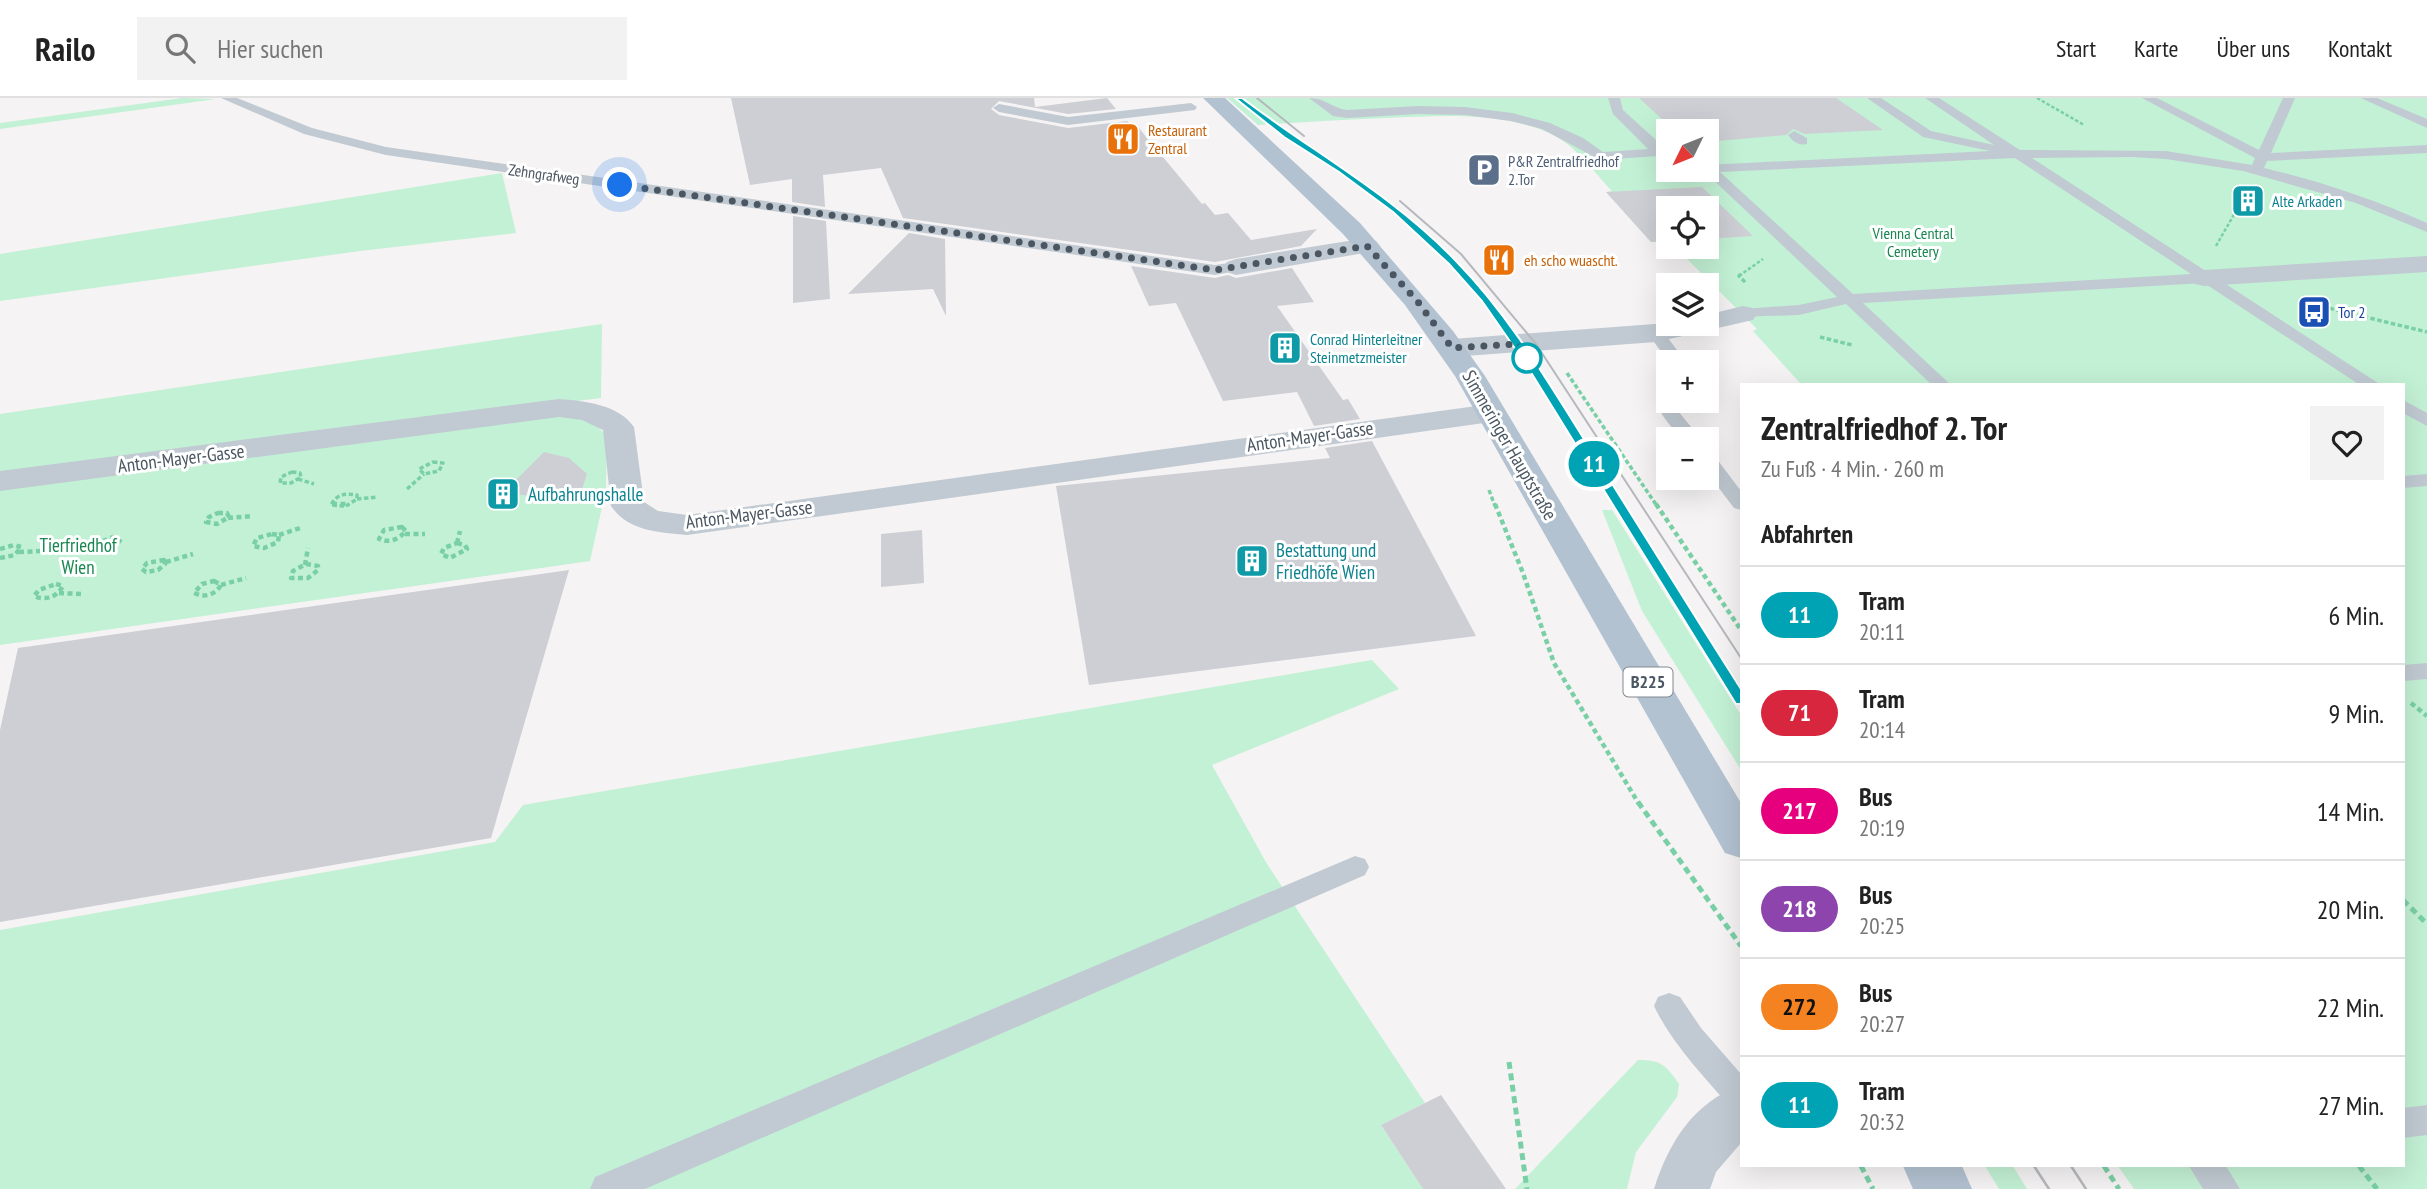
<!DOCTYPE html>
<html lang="de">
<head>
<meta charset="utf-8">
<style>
  body { margin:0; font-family:"PT Sans Narrow",sans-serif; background:#f2f2f2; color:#222; height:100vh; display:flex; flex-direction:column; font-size:26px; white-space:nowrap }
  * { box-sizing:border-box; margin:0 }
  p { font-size:23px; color:#767676 }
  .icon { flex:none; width:38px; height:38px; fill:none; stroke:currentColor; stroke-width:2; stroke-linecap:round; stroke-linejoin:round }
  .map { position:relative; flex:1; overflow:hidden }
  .side { position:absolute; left:1740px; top:285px; width:665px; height:784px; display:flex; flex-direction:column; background:#fff; border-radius:0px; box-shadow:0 7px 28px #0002 }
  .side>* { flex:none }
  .badge { padding:0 14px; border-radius:23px; font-size:24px; line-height:46px }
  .needle { width:46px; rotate:227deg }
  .fabs { position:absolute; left:1656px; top:21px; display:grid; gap:14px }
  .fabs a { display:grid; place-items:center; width:63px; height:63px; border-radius:0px; background:#fff; box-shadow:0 7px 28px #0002; font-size:35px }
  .you { position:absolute; width:35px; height:35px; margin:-18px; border:5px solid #fff; border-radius:50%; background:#1a73e8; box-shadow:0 0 0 10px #1a73e833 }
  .map>.badge { position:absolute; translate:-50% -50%; box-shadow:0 0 0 4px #fff }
  h2 { padding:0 21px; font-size:26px; line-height:63px }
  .round { display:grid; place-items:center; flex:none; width:74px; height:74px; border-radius:0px; background:#f2f2f2 }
  .head { display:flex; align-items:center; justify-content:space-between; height:119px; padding:0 21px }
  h1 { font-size:33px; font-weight:700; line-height:52px }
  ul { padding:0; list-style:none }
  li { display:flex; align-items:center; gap:21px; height:98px; padding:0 21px; border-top:2px solid #e0e0e0 }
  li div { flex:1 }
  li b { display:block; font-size:26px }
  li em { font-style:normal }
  li .badge { min-width:77px; font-weight:700; text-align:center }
  header { display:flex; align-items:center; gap:42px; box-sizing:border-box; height:98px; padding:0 35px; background:#fff; border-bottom:2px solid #e0e0e0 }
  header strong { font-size:33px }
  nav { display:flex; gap:38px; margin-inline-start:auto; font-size:24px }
  .search { width:490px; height:63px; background:#f2f2f2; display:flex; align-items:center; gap:18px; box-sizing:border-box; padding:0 24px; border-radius:0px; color:#767676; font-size:26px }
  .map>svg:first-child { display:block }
</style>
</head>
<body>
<header>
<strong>Railo</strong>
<div class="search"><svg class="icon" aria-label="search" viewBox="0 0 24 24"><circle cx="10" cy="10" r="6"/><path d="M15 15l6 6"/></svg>Hier suchen</div>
<nav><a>Start</a><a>Karte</a><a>Über uns</a><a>Kontakt</a></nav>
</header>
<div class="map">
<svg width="2427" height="1091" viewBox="0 0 2427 1091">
  <rect width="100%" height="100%" fill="#f5f3f3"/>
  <path fill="#c3f1d5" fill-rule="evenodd" d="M 182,0 L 216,1 L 0,31 L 0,25 Z
    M 1227,0 L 2427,0 L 2427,1091 L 2134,1091 L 2118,1068 L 2403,1068 L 2403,287 L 1778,287 L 1800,285 L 1753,233 L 1757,231 L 1675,149 L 1706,149 L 1706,110 L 1668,110 L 1668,143 L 1651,144 L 1606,94 L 1612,93 C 1593,73 1575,46 1549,35 C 1499,13 1439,18 1386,20 C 1343,22 1300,24 1258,27 ZM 1668,33 L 1706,33 L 1706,72 L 1668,72 Z
    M 502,75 L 516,135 L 360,153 L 0,203 L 0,156 Z
    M 602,226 L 601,300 L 0,376 L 0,316 Z
    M 569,316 L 596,327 L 607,338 L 606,391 L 590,463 L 0,547 L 0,389 Z
    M 1602,412 L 1612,412 L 1741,617 L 1741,672 L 1642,513 Z
    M 1372,562 L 1399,591 L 1212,667 L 1267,766 L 1425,1005 L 1381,1027 L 1423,1091 L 0,1091 L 0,832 L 495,744 L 523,707 Z
    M 1638,962 C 1661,962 1666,967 1679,986 L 1677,999 L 1636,1054 L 1627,1091 L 1515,1091 Z
    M 1985,1068 L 2013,1068 L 2027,1091 L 1999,1091 Z"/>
  <path fill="#cdcfd5" d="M 731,0 L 1034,0 L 1035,9 L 1107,0 L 1116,11 L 1068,16 L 999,3 L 991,11 L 999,17 L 1068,30 L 1127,23 L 1133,29 L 1138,29 L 1202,106 L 1205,105 L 1215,117 L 1228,115 L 1251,142 L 1317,131 L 1301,148 L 1215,164 L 903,120 L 881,70 L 823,77 L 825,109 L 792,104 L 792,81 L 750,87 Z
    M 1639,0 L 1836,0 L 1883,32 L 1805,36 L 1793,31 L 1786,37 L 1706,44 L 1706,33 L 1675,33 Z
    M 1702,89 L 1753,138 L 1706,141 L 1706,110 L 1668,110 L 1668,143 L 1651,144 L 1606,94 Z
    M 793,118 L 826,123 L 830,201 L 793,205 Z
    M 909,135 L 945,141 L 946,218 L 933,191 L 848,196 Z
    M 1131,168 L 1215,180 L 1228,177 L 1236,180 L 1292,170 L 1314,204 L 1277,208 L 1343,302 L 1348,301 L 1360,321 L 1314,328 L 1297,294 L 1223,303 L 1176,205 L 1149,208 Z
    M 1372,343 L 1476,538 L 1089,587 L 1056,388 L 1330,360 L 1325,350 Z
    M 544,354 L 569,360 L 587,376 L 578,403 L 503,395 Z
    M 922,432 L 924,485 L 881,489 L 881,436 Z
    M 569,472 L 491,740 L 0,824 L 0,632 L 18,550 Z
    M 1441,997 L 1506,1091 L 1423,1091 L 1381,1027 Z"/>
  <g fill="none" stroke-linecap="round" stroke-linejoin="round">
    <path stroke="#7ad0a6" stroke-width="2.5" stroke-dasharray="3.5 2" stroke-linecap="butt" d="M 2037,0 L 2084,27
      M 2216,148 L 2240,106
      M 1739,178 L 1763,161"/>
    <path stroke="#7ad0a6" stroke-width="3.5" stroke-dasharray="4.5 2.5" stroke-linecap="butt" d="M 1741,176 L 1739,178 L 1746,185
      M 2316,207 L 2427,234
      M 1820,239 L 1852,247
      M 1567,275 L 1657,408
      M 433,364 L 443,365 L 439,373 L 424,376 L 419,371 Z
      M 292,374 L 300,375 L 301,379 L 291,385 L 280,385 L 281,379 Z
      M 298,381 L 314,386
      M 407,391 L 424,376
      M 1489,392 L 1495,408
      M 357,401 L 378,399
      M 344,408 L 331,407 C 337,396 345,395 357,397 L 357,401 L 346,408"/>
    <path stroke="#7ad0a6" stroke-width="4.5" stroke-dasharray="5 3.5" stroke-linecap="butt" d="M 332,406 L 349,406
      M 1495,406 L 1523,475 L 1554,565 L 1639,706
      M 1656,406 L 1741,532
      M 218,415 L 227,415 L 229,419 L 217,426 L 206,424 L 209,419 Z
      M 228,420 L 253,418
      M 402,429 L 406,433 C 398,442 390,445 379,441 L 384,432 Z
      M 272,436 L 279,437 L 278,444 L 264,450 L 253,448 L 257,440 Z
      M 405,436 L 425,436
      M 279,437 L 303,429
      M 113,439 L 121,441 L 115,449 L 95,452 L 98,445 Z
      M 457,445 L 465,447 L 467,451 L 450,460 L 441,456 L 444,450 Z
      M 457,445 L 460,433
      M 0,451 L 14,447 L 21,449
      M 19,454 L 42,453
      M 0,460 L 15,457 L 21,449
      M 164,462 L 165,466 L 158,472 L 146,474 L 142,471 L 147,465 Z
      M 166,464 L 193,456
      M 306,466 L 318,468 L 318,472 L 308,480 L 291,480 L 293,473 Z
      M 305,467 L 308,450
      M 214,483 L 221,487 C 215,497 205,500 194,495 L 202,486 Z
      M 56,486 L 63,488 C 57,499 46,503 34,498 L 39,492 Z
      M 221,487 L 246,480
      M 59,495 L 81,496
      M 2411,605 L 2427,618"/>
    <path stroke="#7ad0a6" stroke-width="5" stroke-dasharray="7 4.5" stroke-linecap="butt" d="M 1638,704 L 1741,848
      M 2403,802 L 2427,826
      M 1509,964 L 1527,1091
      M 1861,1068 L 1873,1091
      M 2104,1068 L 2119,1091
      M 2359,1068 L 2377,1091"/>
    <path fill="#c1cad2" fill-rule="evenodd" d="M 221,0 L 237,0 L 312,30 L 386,49 L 1215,167 L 1236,164 L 1244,169 L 1241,172 L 1215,177 L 386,57 L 304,36 Z
      M 1309,0 C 1325,0 1332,10 1347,12 L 1418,8 L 1465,9 L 1512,15 L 1550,25 L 1583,40 L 1603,54 L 1648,51 L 1613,16 L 1608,0 L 1620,0 L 1623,12 L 1668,53 L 1668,61 L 1658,58 L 1600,62 L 1542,31 L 1511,23 L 1465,17 L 1418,16 L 1347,20 L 1333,18 Z
      M 1867,0 L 1881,0 L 1931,33 L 1994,47 L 1925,0 L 1939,0 L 2020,52 L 2166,53 L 2252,67 L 2255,60 L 2142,0 L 2157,0 L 2259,52 L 2283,0 L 2295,0 L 2271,55 L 2427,47 L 2427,55 L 2267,63 L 2264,70 C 2320,83 2374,101 2427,125 L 2427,134 L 2356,105 L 2243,73 L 2166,61 L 2132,59 L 2032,60 L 2381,287 L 2360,287 L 2204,185 L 1863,205 L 1951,287 L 1932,287 L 1846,206 L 1799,217 L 1737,219 L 1735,216 L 1743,211 L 1799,207 L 1837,199 L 1706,75 L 1701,74 L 1700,72 L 1706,72 L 1706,67 L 1990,53 L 1923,39 ZM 2015,60 L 2191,176 L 1853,196 L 1720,74 Z
      M 2361,0 L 2377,0 L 2427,21 L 2427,30 Z
      M 1191,5 L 1197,9 L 1195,12 L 1068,27 L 999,14 L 993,10 L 999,6 L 1068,19 Z
      M 1794,33 L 1807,40 L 1807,46 C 1799,48 1792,43 1788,37 Z
      M 1656,231 L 1662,232 L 1686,264 L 1669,264 L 1648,236 Z
      M 1668,280 L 1668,303 L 1674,303 L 1678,313 L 1701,341 L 1682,341 C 1667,323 1646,305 1662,281 Z
      M 2403,302 L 2427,315 L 2427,328 L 2403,315 Z
      M 1706,354 L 1713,356 L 1741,393 L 1741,412 L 1734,410 L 1706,373 Z
      M 2427,376 L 2427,388 L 2403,390 L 2403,378 Z
      M 2427,565 L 2427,581 L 2403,583 L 2403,567 Z
      M 1355,758 L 1365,761 L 1369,769 L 1365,777 L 645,1091 L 590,1091 L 595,1079 Z
      M 1669,895 L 1680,899 L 1701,930 L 1741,976 L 1741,1013 L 1730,1009 C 1703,977 1672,946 1654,908 L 1658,899 Z
      M 2427,1007 L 2427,1037 L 2403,1040 L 2403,1010 Z
      M 2189,1068 L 2226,1068 L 2240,1091 L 2203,1091 Z"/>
    <path fill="#c1cad2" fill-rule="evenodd" d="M 1367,140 L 1376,143 L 1380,148 L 1376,153 L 1236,177 L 1227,174 L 1223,169 L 1227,164 L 1236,161 Z
      M 2427,158 L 2427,174 L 2204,188 L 2195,186 L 2191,180 L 2195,174 L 2204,172 Z
      M 1743,208 L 1753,210 L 1757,216 L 1753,222 L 1656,244 L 1452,259 L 1442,256 L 1438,250 L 1442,244 L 1452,241 L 1668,225 L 1706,226 L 1706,217 Z
      M 559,301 C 584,303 618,306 634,329 L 644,404 L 658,413 L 687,417 L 1491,306 L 1502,308 L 1506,315 L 1502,322 L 1491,324 L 687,437 C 659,434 629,434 611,408 L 603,332 L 582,322 L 559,319 L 0,393 L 0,373 Z
      M 1741,987 L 1741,1045 L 1716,1074 L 1710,1091 L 1654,1091 C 1669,1044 1693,1005 1741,987 Z"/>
    <path fill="#b3c2d1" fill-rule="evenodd" d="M 1203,0 L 1225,0 L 1360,125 L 1453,233 L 1485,278 L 1741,705 L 1741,760 L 1725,755 L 1455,278 L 1405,207 L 1343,136 Z
      M 1903,1068 L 1962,1068 L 1972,1091 L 1913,1091 Z"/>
    <path stroke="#b5b8bd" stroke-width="2" d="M 1239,0 C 1285,37 1336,66 1382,102 C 1437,145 1483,197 1523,254 L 1741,602
      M 1257,0 L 1304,38
      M 1400,103 L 1461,156 L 1536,246 L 1741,560"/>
    <path stroke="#b5b8bd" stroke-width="2.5" d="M 2034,1068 L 2049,1091
      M 2071,1068 L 2086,1091"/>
  </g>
  <path fill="#00a3b4" stroke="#fff" stroke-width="2" d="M 1235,0 L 1242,0 C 1313,54 1393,97 1456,163 C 1510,218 1550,287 1591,352 C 1643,435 1694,517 1746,599 L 1746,606 L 1736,606 L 1527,268 L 1482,203 L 1449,166 L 1393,114 L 1339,74 L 1284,39 Z"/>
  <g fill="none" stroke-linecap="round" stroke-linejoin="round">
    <path stroke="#4a5661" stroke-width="7" stroke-dasharray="0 12.6" d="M 620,87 L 1215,172 L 1367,148 L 1418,204 L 1452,250 L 1518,246 L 1527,260"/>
  </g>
  <defs>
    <symbol id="restaurant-square" viewBox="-11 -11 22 22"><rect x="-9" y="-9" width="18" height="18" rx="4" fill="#e8710a" stroke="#fff"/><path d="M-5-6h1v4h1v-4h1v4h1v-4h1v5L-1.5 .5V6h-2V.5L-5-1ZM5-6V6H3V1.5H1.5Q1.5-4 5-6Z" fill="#fff"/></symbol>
    <symbol id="parking-square" viewBox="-11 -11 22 22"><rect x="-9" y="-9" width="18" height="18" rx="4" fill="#5c6f8a" stroke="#fff"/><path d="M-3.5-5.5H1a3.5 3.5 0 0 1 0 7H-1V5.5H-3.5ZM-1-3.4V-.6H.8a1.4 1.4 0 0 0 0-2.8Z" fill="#fff"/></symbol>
    <symbol id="building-square" viewBox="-11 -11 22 22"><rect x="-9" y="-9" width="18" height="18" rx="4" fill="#0f9aa8" stroke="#fff"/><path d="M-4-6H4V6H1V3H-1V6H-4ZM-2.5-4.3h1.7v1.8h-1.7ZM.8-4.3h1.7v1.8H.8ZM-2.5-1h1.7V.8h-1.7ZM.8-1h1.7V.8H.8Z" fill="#fff"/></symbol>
    <symbol id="bus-square" viewBox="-11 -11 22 22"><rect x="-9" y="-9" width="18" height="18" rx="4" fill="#1a4fb4" stroke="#fff"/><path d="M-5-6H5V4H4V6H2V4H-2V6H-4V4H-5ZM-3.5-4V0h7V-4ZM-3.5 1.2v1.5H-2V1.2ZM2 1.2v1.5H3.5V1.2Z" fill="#fff"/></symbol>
  </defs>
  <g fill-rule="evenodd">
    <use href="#restaurant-square" x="1104" y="22" width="38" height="38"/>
    <use href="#parking-square" x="1465" y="53" width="38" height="38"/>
    <use href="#building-square" x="2229" y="84" width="38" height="38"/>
    <use href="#restaurant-square" x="1480" y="143" width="38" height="38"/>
    <use href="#bus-square" x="2295" y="195" width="38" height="38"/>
    <use href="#building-square" x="1266" y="231" width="38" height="38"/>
    <use href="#building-square" x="484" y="377" width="38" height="38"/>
    <use href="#building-square" x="1233" y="444" width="38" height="38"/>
  </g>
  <circle fill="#fff" stroke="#00a3b4" stroke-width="3.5" cx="1527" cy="260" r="14"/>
  <g text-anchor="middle" stroke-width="6" stroke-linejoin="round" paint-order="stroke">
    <g font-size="16" fill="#c56008" stroke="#fff" text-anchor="start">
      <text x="1148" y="38">Restaurant<tspan x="1148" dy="18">Zentral</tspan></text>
      <text x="1524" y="168">eh scho wuascht.</text>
    </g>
    <g font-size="16" fill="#4e5e75" stroke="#fff" text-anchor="start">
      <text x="1508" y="69">P&amp;R Zentralfriedhof<tspan x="1508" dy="18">2.Tor</tspan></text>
    </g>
    <g font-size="16" fill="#4a5661" stroke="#fff">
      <text transform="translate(544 76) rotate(8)" y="6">Zehngrafweg</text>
    </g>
    <g font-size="16" fill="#0d838f" stroke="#fff" text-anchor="start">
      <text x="2272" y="109">Alte Arkaden</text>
      <text x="1310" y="247">Conrad Hinterleitner<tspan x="1310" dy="18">Steinmetzmeister</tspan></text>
    </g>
    <g font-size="16" fill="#17864f" stroke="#fff">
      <text x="1913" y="141">Vienna Central<tspan x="1913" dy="18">Cemetery</tspan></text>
    </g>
    <g font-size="16" fill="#164399" stroke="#fff" text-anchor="start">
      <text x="2338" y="220">Tor 2</text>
    </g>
    <rect fill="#fff" stroke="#808990" stroke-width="2" x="1623.5" y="569.5" width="49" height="29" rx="5"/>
    <g font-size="18" font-weight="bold" fill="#4a5661">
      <text x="1648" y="590">B225</text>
    </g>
    <g font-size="19" fill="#4a5661" stroke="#fff">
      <text transform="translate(1310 338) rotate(-8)" y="7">Anton-Mayer-Gasse</text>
      <text transform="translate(1510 347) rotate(60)" y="7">Simmeringer Hauptstraße</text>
      <text transform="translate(181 360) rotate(-7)" y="7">Anton-Mayer-Gasse</text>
      <text transform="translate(749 416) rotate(-7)" y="7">Anton-Mayer-Gasse</text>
    </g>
    <g font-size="19" fill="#0d838f" stroke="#fff" text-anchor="start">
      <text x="528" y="403">Aufbahrungshalle</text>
      <text x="1276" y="459">Bestattung und<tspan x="1276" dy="22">Friedhöfe Wien</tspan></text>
    </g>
    <g font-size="19" fill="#17864f" stroke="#fff">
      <text x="78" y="454">Tierfriedhof<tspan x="78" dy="22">Wien</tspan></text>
    </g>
  </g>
</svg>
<div class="fabs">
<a><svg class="needle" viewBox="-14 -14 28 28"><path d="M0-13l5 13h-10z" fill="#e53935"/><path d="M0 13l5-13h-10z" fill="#767676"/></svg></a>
<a><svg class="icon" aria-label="locate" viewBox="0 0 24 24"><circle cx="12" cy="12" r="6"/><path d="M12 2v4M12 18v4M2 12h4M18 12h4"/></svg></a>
<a><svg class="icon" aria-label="layers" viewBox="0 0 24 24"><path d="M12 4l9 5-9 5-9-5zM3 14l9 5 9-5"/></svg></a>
<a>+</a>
<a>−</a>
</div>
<div class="you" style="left:620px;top:87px"></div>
<b class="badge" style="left:1594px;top:366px;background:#00a3b4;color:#fff">11</b>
<section class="side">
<div class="head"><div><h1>Zentralfriedhof 2. Tor</h1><p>Zu Fuß · 4 Min. · 260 m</p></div><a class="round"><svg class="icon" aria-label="heart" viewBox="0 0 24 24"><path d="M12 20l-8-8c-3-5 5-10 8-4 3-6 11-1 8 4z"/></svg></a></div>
<h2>Abfahrten</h2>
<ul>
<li><span class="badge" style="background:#00a3b4;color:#fff">11</span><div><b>Tram</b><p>20:11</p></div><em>6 Min.</em></li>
<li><span class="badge" style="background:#d7263d;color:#fff">71</span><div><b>Tram</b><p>20:14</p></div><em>9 Min.</em></li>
<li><span class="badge" style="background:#e6007e;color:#fff">217</span><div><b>Bus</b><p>20:19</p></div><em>14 Min.</em></li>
<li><span class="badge" style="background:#8e44ad;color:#fff">218</span><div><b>Bus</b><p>20:25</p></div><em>20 Min.</em></li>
<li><span class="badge" style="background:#f58220;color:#111">272</span><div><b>Bus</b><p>20:27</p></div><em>22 Min.</em></li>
<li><span class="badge" style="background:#00a3b4;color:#fff">11</span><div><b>Tram</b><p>20:32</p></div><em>27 Min.</em></li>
</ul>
</section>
</div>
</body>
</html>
